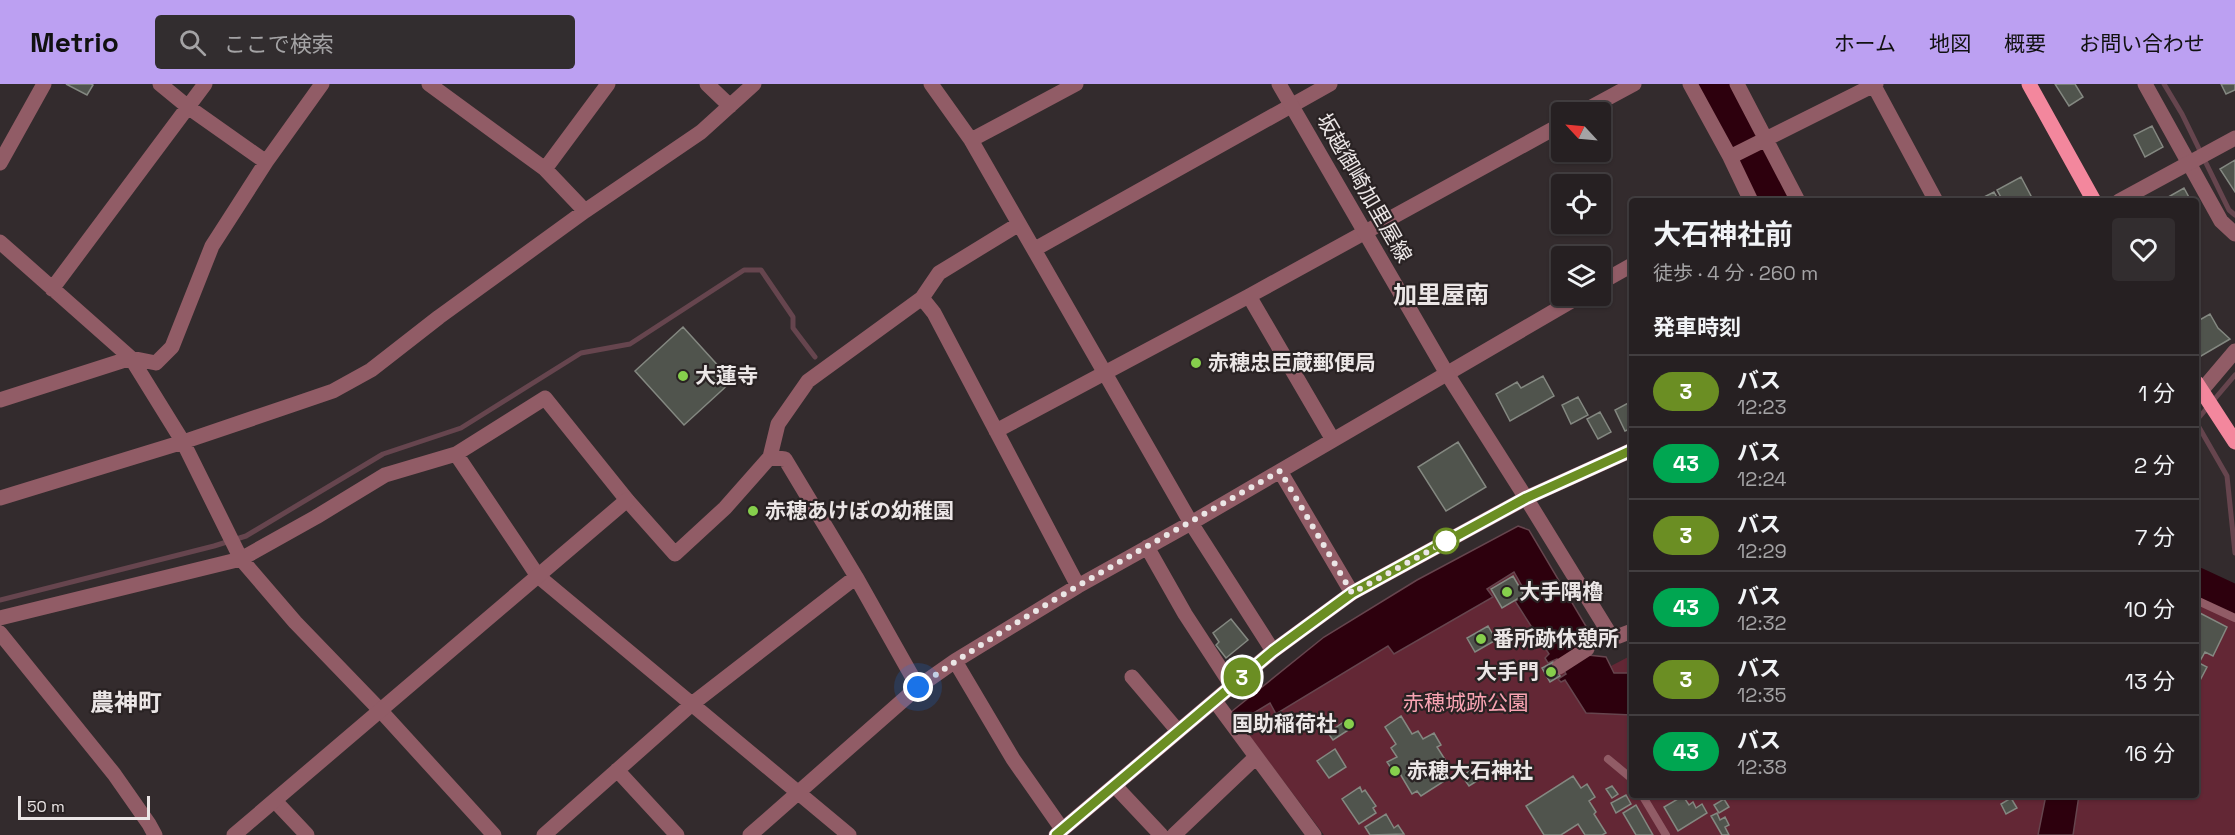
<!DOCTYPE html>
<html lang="ja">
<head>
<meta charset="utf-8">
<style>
  body { margin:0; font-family:"Space Grotesk","Noto Sans JP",sans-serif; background:#322d2f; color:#f1f3f6; height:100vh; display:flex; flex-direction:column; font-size:22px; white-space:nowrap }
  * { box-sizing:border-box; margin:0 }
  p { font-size:20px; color:#a4a3a5 }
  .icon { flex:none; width:33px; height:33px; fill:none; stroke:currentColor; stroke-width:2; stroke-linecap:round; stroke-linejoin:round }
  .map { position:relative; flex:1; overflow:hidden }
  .details { position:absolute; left:1629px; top:114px; width:570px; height:600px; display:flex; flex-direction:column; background:#262022; border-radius:6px; box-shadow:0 2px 4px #0004,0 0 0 2px #423e40 }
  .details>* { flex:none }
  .badge { padding:0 12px; border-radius:20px; font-size:21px; line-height:39px }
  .needle { width:39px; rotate:296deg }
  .fabs { position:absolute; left:1551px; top:18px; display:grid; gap:12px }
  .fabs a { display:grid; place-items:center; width:60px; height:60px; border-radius:6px; background:#262022; box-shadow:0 2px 4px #0004,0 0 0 2px #423e40; font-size:30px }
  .scale { position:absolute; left:18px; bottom:15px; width:132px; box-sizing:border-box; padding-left:6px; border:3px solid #ebe6e6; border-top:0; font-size:16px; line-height:21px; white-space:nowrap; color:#ebe6e6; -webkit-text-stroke:4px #292223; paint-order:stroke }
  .you { position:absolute; width:30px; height:30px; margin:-15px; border:4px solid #fff; border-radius:50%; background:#1a73e8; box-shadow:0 0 0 9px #1a73e833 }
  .map>.badge { position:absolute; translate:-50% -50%; box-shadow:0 0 0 3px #fff }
  h2 { padding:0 24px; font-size:22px; line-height:54px }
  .round { display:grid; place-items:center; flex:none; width:63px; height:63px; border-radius:6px; background:#322d2f }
  .headline { display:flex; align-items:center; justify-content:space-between; height:102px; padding:0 24px }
  h1 { font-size:28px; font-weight:700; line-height:45px }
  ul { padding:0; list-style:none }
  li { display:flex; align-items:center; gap:18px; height:72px; padding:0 24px; border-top:2px solid #423e40 }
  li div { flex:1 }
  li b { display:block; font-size:22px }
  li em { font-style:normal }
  li .badge { min-width:66px; font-weight:700; text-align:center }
  header { display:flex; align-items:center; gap:36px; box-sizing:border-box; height:84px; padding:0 30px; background:#bca0f2; color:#111 }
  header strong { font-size:28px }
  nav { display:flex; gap:33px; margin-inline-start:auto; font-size:21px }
  .search { width:420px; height:54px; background:#322d2f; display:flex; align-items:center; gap:15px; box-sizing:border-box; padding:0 21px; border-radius:6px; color:#a4a3a5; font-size:22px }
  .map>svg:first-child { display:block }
</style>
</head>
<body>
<header>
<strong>Metrio</strong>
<div class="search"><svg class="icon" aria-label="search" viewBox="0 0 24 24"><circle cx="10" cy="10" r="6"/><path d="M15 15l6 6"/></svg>ここで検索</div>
<nav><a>ホーム</a><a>地図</a><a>概要</a><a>お問い合わせ</a></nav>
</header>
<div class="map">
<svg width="2235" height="751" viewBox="0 0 2235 751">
  <rect width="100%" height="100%" fill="#332b2d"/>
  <path fill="#632735" d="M 1518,442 L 1529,446 L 1590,549 L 1587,556 L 1582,560 L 1588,571 L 1606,573 L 1611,582 L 1632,571 L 1632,711 L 2196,711 L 2196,511 L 2235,530 L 2235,751 L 1324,751 L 1239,638 L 1324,553 L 1417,496 Z"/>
  <path fill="#2d000d" stroke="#66454e" stroke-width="1.5" d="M 1518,442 L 1529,446 L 1590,549 L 1587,556 L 1582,560 L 1588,571 L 1606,573 L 1614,589 L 1632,589 L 1632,631 L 1586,629 L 1565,596 L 1561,598 L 1558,595 L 1566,590 L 1557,575 L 1548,579 L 1545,574 L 1549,570 L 1515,517 L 1527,511 L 1514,488 L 1487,505 L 1493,513 L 1394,570 L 1388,562 L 1276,630 L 1270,619 L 1239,638 L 1231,628 L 1324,553 L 1417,496 Z
    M 2046,711 L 2079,711 L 2073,751 L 2038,751 Z"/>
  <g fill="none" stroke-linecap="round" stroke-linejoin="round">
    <path stroke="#66454e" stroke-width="5" d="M 2164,0 L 2182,30 L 2229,126 L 2235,131
      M 2196,337 L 2235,291
      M 2196,338 L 2227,392 L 2235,469
      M 0,516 L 214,462 L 246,452 L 383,370 L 461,344 L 581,269 L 630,260 L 744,186 L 761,186 L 793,233 L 793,244 L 815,273"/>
    <path stroke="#2d000d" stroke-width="32" d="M 1712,0 L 1774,117
      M 2196,499 L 2235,517"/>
  </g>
  <path fill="#50544d" stroke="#848881" stroke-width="1.5" d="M 66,0 L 91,0 L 93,1 L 87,11 Z
    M 2055,0 L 2075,0 L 2083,13 L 2069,22 Z
    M 2221,0 L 2235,0 L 2235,6 L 2226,10 Z
    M 2152,42 L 2163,63 L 2145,73 L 2134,51 Z
    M 2235,76 L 2235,108 L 2220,85 Z
    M 2021,93 L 2031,112 L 2021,117 L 2003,117 L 1997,106 Z
    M 2184,104 L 2191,117 L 2163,117 L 2163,116 Z
    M 1994,108 L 1999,117 L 1978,117 L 1978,116 Z
    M 2210,230 L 2218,244 L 2230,255 L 2196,275 L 2196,238 Z
    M 683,243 L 732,297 L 684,341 L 635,287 Z
    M 1543,292 L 1554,312 L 1510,337 L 1496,310 L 1517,298 L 1521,304 Z
    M 1578,313 L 1588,331 L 1571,340 L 1562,321 Z
    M 1632,317 L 1632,344 L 1625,347 L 1615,326 Z
    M 1600,328 L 1611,348 L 1598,355 L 1587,335 Z
    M 1458,358 L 1486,403 L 1446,427 L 1418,383 Z
    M 1513,492 L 1524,511 L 1502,524 L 1491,505 Z
    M 2196,527 L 2227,543 L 2213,572 L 2205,568 L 2199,579 L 2207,583 L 2196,604 Z
    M 1231,535 L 1248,556 L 1226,574 L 1216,561 L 1219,558 L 1213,549 Z
    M 1488,542 L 1496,556 L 1475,568 L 1467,554 Z
    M 1553,578 L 1560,592 L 1550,598 L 1542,584 Z
    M 1401,632 L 1412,650 L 1418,647 L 1423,655 L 1434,649 L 1441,661 L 1437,663 L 1451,685 L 1446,688 L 1449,694 L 1421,712 L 1417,707 L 1412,710 L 1399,688 L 1395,690 L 1387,678 L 1397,673 L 1391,664 L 1396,660 L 1385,643 Z
    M 1348,635 L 1353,643 L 1333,656 L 1328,649 Z
    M 1335,665 L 1346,683 L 1329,694 L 1317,677 Z
    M 1471,686 L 1477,697 L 1469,702 L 1462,692 Z
    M 1573,692 L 1581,704 L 1587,700 L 1595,713 L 1589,717 L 1596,728 L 1594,730 L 1606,749 L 1602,751 L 1585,751 L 1578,740 L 1561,751 L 1544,751 L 1526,722 Z
    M 1612,702 L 1618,710 L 1612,714 L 1606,705 Z
    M 1360,703 L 1362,708 L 1365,706 L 1376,722 L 1373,724 L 1376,729 L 1359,740 L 1342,715 Z
    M 1626,711 L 1631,720 L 1616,729 L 1611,719 Z
    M 1683,712 L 1689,721 L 1693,718 L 1696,724 L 1702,720 L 1707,729 L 1678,747 L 1664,723 Z
    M 2011,714 L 2017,724 L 2006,730 L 2001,720 Z
    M 1724,715 L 1729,723 L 1719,729 L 1714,721 Z
    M 1636,721 L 1653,751 L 1636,751 L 1623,729 Z
    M 1717,729 L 1720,736 L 1725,733 L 1729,741 L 1725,743 L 1729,751 L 1722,751 L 1711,732 Z
    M 1386,730 L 1394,744 L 1398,741 L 1404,750 L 1370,751 L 1365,743 Z"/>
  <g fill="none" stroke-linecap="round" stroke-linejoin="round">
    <path stroke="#915c66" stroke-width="8" d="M 2196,516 L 2235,534
      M 1608,675 L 1632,695
      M 1642,711 L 1666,751"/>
    <path stroke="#915c66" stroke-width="15" d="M 160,0 L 188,23 L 266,78
      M 429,0 L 545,85 L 585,127
      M 707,0 L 730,22
      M 931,0 L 971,56 L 1191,439 L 1273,567
      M 1690,0 L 1730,73 L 1751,117
      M 1737,0 L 1798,117
      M 1873,0 L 1936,117
      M 2145,0 L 2221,137 L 2235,150
      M 1582,28 L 1634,0
      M 971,56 L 1076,0
      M 1730,73 L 1876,0
      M 0,79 L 44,0
      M 545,85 L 608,0
      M 0,158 L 131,274 L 183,358 L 241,475 L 295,538 L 380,626 L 494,751
      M 1035,165 L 1330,0
      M 1600,199 L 1632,181
      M 52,205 L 205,0
      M 1249,212 L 1333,356
      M 922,214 L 934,229 L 1078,502
      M 2196,313 L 2235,267
      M 0,316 L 131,274 L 156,279 L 172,263 L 212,162 L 266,78 L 322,0
      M 996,347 L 1249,212 L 1562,40
      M 456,370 L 538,492 L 849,751
      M 770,373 L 785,375 L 856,493 L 918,603
      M 1280,387 L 1352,509
      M 0,414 L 183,358 L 292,321 L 333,307 L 371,286 L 439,233 L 585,127 L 701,48 L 754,0
      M 1526,414 L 1611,552 L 1619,552 L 1632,547
      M 1147,463 L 1185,530 L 1232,602
      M 0,534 L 241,475 L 316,433 L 385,391 L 456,370 L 545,314 L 627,416 L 675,470 L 725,424 L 770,373 L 778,340 L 808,297 L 922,214 L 939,189 L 1019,140
      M 0,549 L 114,690 L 149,740 L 155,751
      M 955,577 L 1013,675 L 1062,745
      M 1559,583 L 1587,565
      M 1132,593 L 1178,647
      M 1215,617 L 1314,751
      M 617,686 L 677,751
      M 1115,702 L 1161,751
      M 275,717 L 307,751
      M 544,751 L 692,620 L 856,493
      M 750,751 L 918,603 L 955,577 L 1078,502 L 1191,439 L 1580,212
      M 1174,751 L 1256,673"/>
    <path stroke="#915c66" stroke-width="15" d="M 1279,0 L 1446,288 L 1526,414
      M 2119,117 L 2235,54
      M 234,751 L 627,416
      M 1056,751 L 1273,567 L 1352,509 L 1526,414 L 1632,366"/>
    <path stroke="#f3879d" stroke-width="15" d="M 2029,0 L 2094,117
      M 2196,298 L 2235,358"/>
  </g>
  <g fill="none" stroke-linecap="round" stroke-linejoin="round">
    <defs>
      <path id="line" d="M 1056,751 L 1273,567 L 1352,509 L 1526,414 L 1632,366"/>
    </defs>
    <use href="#line" stroke="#fff" stroke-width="14"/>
    <use href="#line" stroke="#6b8e23" stroke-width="9"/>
    <path stroke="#ebe6e6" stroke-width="6" stroke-dasharray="0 10.8" d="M 918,603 C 1033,523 1158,457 1280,387 L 1352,509 L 1453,454 L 1446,457"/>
  </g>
  <g fill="#86cf4c" stroke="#292223" stroke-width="2">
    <circle cx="1196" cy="279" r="6"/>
    <circle cx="683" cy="292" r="6"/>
    <circle cx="753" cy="427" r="6"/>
    <circle cx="1507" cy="508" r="6"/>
    <circle cx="1481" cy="555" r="6"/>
    <circle cx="1551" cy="588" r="6"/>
    <circle cx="1349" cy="640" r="6"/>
    <circle cx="1395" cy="687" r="6"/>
  </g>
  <circle fill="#fff" stroke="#6b8e23" stroke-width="3" cx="1446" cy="457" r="12"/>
  <g text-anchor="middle" stroke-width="4.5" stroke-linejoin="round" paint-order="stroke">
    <g font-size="21" fill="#ebe6e6" stroke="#292223">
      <text transform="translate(1364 104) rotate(60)" y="7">坂越御崎加里屋線</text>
    </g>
    <g font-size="21" font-weight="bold" fill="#ebe6e6" stroke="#292223" text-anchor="start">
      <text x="1208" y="286">赤穂忠臣蔵郵便局</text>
      <text x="695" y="299">大蓮寺</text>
      <text x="765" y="434">赤穂あけぼの幼稚園</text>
      <text x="1519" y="515">大手隅櫓</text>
      <text x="1493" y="562">番所跡休憩所</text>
      <text x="1539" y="595" text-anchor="end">大手門</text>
      <text x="1337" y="647" text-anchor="end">国助稲荷社</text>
      <text x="1407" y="694">赤穂大石神社</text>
    </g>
    <g font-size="21" fill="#f9a4b3" stroke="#292223">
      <text x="1466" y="626">赤穂城跡公園</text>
    </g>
    <g font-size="24" font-weight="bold" fill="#ebe6e6" stroke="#292223">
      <text x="1441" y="219">加里屋南</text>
      <text x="126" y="627">農神町</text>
    </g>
  </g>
</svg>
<div class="fabs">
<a><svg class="needle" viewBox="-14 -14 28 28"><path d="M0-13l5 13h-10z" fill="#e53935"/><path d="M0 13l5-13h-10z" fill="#a4a3a5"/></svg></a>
<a><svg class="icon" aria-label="locate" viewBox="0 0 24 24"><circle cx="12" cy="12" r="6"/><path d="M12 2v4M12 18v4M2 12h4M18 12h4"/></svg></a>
<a><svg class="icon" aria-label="layers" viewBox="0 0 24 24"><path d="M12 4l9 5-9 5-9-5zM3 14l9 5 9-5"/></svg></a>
</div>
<div class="scale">50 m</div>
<div class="you" style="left:918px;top:603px"></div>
<b class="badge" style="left:1242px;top:593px;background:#6b8e23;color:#fff">3</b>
<section class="details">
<div class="headline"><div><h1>大石神社前</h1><p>徒歩 · 4 分 · 260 m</p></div><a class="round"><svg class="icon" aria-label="heart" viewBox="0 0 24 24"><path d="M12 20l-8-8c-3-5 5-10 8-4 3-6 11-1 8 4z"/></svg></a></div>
<h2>発車時刻</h2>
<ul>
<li><span class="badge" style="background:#6b8e23;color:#fff">3</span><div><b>バス</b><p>12:23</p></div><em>1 分</em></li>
<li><span class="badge" style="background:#00a651;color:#fff">43</span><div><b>バス</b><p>12:24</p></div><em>2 分</em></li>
<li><span class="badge" style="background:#6b8e23;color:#fff">3</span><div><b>バス</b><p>12:29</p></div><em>7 分</em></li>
<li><span class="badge" style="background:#00a651;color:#fff">43</span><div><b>バス</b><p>12:32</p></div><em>10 分</em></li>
<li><span class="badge" style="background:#6b8e23;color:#fff">3</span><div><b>バス</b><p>12:35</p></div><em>13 分</em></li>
<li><span class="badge" style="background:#00a651;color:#fff">43</span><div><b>バス</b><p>12:38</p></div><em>16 分</em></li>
</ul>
</section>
</div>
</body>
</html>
